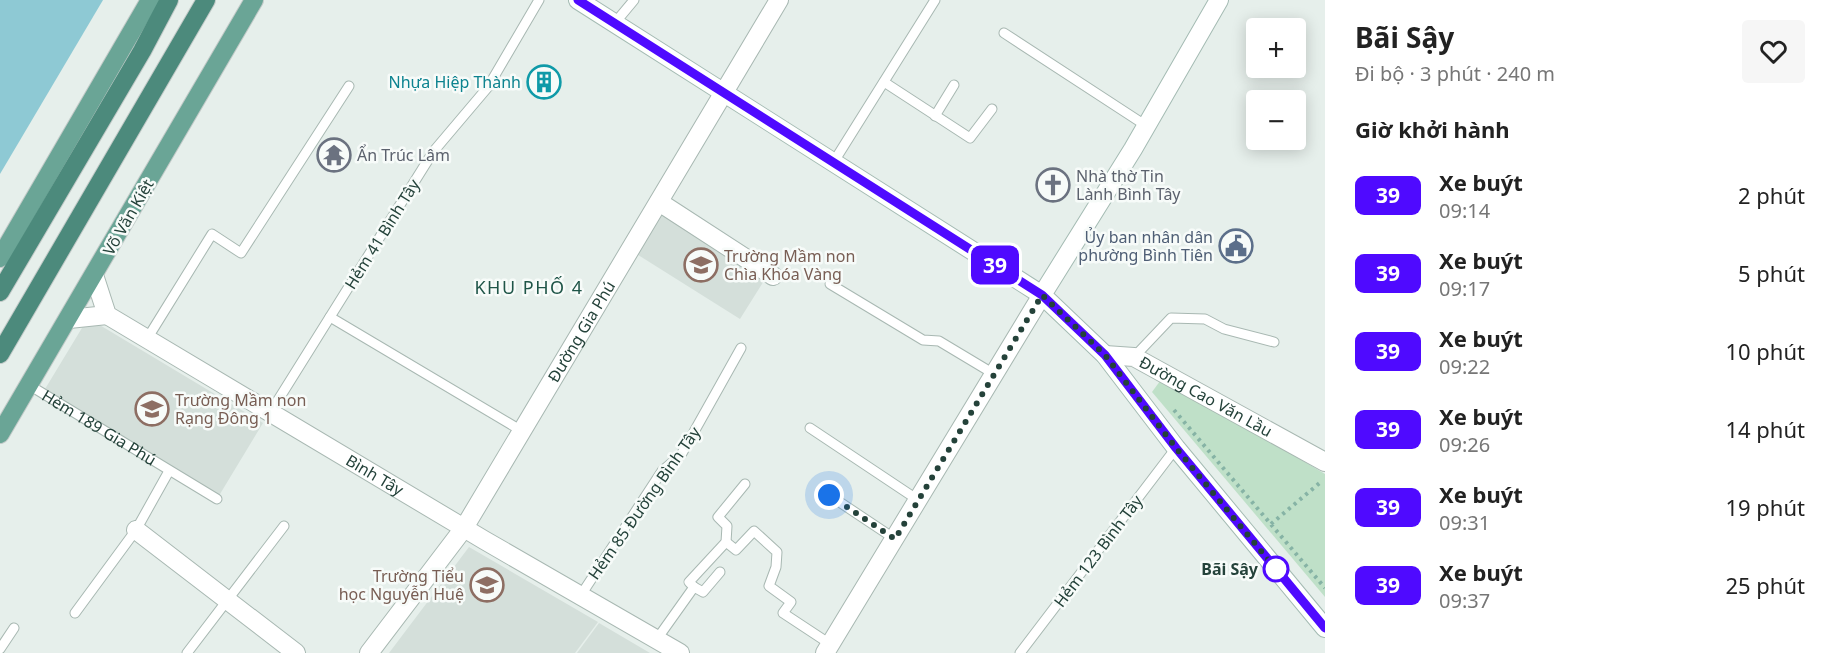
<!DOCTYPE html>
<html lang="vi">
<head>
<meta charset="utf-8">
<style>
  body { margin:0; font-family:"Noto Sans",sans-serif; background:#f6f6f6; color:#222; height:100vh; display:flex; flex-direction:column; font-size:22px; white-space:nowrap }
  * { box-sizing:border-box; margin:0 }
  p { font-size:20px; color:#767676 }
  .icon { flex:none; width:33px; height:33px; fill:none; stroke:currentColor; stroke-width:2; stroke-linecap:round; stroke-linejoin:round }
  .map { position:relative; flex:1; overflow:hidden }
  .side { display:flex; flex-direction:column; background:#fff; width:510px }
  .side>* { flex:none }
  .badge { padding:0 12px; border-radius:9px; font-size:21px; line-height:39px }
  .buttons { position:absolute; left:1246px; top:18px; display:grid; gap:12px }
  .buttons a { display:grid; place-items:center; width:60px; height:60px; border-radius:6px; background:#fff; box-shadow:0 3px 15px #0003; font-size:30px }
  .you { position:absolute; width:30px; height:30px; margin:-15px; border:4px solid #fff; border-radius:50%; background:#1a73e8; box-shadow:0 0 0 9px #1a73e833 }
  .map>.badge { position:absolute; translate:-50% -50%; box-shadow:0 0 0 3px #fff }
  h2 { padding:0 30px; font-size:22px; line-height:54px }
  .round { display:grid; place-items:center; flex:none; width:63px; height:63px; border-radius:6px; background:#f6f6f6 }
  .summary { display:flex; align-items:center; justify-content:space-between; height:102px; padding:0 30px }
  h1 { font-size:28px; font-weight:700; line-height:45px }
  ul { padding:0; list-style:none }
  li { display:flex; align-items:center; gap:18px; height:78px; padding:0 30px }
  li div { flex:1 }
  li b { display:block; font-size:22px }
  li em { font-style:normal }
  li .badge { min-width:66px; font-weight:700; text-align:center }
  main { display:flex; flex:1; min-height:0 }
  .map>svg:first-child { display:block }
</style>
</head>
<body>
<main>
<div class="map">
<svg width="1325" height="653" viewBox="0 0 1325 653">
  <rect width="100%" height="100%" fill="#e6efeb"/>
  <path fill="#d4dfda" d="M 662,210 L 767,276 L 740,319 L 635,253 Z
    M 88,318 L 263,423 L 217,499 L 42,394 Z
    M 469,547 L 598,622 L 575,653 L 389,653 Z
    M 599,623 L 650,653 L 577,653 Z"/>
  <path fill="#bfe0c8" d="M 1163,377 L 1325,474 L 1325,597 L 1152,392 Z"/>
  <path fill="#8ec9d4" d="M 0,0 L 103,0 L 0,174 Z"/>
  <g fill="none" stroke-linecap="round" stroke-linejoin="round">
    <defs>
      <g id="service">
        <path d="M 614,24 L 634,0"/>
        <path d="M 1004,33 L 1145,125"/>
        <path d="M 884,82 L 970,138 L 992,109"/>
        <path d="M 935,116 L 954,85"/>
        <path d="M 833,163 L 935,0"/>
        <path d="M 830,284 L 923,340 L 939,341 L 994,374"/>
        <path d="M 330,317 L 522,431"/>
        <path d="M 147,339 L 212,234 L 241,253 L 349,86"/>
        <path d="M 1134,357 L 1171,318 L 1205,319 L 1224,329 L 1274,342"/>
        <path id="s1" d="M 29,385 L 217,499"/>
        <path d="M 270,413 L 433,152 L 488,87 L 539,0"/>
        <path d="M 810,428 L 918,500"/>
        <path d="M 829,495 L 895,539"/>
        <path d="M 726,542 L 736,550 L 754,531 L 777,552 L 776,567 L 769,586 L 791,602 L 783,613 L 830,644"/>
        <path d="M 694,587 L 703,592 L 720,572"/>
        <path d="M 581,595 L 662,471 L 681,455 L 741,348"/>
        <path d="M 75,613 L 136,530 L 169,471"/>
        <path d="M 657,639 L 694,587 L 689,582 L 726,542 L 727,526 L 718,517 L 745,484"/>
        <path d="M 0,649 L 14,628"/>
        <path d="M 187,653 L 284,526"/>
        <path d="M 1020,653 L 1176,448"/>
      </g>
      <g id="minor">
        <path d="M 659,202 L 773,276"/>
        <path id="s2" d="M 94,275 L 107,315 L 484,540 L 680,653"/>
        <path d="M 69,319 L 107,315"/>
        <path id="s3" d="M 1105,355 L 1134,357 L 1325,462"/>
        <path d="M 136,530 L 296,653"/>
        <path d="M 825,653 L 1042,295"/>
      </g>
      <g id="tertiary">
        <path id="s4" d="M 369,653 L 464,528 L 779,0"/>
      </g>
      <path id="secondary" d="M 578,0 L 1042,295 L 1105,355 L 1176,448 L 1325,628
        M 1042,295 L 1133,149 L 1219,0"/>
      <path id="primary" d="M 0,258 L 150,0
        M 0,434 L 254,0"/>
      <path id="trunk" d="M 0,292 L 142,51 L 169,0
        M 0,354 L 206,0"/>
    </defs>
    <use href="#service" stroke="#a8b8b2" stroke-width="11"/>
    <use href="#minor" stroke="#a8b8b2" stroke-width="20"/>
    <use href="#tertiary" stroke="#a8b8b2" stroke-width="20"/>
    <use href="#secondary" stroke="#a4bbb3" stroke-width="20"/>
    <use href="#primary" stroke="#c2cac8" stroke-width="20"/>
    <use href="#trunk" stroke="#c2cac8" stroke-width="20"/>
    <path stroke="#86b3a5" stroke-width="4" stroke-dasharray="3 4.5" stroke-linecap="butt" d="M 1174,410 L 1325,588
      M 1271,524 L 1322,481"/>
    <use href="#service" stroke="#fff" stroke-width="9"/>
    <use href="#minor" stroke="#fff" stroke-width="18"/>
    <use href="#tertiary" stroke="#fff" stroke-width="18"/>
    <use href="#secondary" stroke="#fff" stroke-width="18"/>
    <use href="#primary" stroke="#6aa596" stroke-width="18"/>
    <use href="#trunk" stroke="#4c8a7c" stroke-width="18"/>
  </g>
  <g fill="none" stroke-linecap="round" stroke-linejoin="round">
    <defs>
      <path id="line" d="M 578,0 L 1042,295 L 1105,355 L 1176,448 L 1325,628"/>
    </defs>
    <use href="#line" stroke="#fff" stroke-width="14"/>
    <use href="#line" stroke="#4f0aff" stroke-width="9"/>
    <path stroke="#24423a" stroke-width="6" stroke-dasharray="0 10.8" d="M 829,495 L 895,539 L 1042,295 L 1105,355 L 1176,448 L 1280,574 L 1276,569"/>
  </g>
  <defs>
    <symbol id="building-ring" viewBox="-11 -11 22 22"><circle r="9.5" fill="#f7fbf9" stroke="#0f9aa8" stroke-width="1.5"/><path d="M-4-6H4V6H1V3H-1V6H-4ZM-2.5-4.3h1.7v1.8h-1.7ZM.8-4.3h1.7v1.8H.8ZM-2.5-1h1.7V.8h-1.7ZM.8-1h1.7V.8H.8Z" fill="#0f9aa8"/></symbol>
    <symbol id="temple-ring" viewBox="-11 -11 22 22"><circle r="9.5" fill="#f7fbf9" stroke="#6b7280" stroke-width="1.5"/><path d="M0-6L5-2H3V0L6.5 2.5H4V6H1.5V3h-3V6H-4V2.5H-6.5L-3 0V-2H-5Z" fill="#6b7280"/></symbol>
    <symbol id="church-ring" viewBox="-11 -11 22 22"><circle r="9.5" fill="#f7fbf9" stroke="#6b7280" stroke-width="1.5"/><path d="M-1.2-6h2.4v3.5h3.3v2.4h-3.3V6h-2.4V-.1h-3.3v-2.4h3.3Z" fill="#6b7280"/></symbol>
    <symbol id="civic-ring" viewBox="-11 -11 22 22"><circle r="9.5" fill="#f7fbf9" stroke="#5c6f8a" stroke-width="1.5"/><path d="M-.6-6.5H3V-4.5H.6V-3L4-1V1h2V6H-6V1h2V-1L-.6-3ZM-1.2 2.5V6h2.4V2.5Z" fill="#5c6f8a"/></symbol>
    <symbol id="school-ring" viewBox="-11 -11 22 22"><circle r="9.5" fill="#f7fbf9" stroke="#8d6e63" stroke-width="1.5"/><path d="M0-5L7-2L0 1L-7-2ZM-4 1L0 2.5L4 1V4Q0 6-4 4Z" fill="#8d6e63"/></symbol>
  </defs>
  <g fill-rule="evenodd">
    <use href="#building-ring" x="525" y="63" width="38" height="38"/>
    <use href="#temple-ring" x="315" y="136" width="38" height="38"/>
    <use href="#church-ring" x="1034" y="166" width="38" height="38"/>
    <use href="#civic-ring" x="1217" y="227" width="38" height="38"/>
    <use href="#school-ring" x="682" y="246" width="38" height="38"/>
    <use href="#school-ring" x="133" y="390" width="38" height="38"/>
    <use href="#school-ring" x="468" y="566" width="38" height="38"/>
  </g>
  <circle fill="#fff" stroke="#4f0aff" stroke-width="3" cx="1276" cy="569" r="12"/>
  <g text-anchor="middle" stroke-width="5" stroke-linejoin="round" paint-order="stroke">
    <g font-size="16" fill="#0d838f" stroke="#f7fbf9" text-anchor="end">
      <text x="521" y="88">Nhựa Hiệp Thành</text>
    </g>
    <g font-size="16" fill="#5b616d" stroke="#f7fbf9" text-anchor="start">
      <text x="357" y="161">Ẩn Trúc Lâm</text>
      <text x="1076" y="182">Nhà thờ Tin<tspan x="1076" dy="18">Lành Bình Tây</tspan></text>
    </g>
    <g font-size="16" fill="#24423a" stroke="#f7fbf9">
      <text transform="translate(128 217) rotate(-60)" y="6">Võ Văn Kiệt</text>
      <text transform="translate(382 234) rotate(-58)" y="6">Hẻm 41 Bình Tây</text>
      <text dy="6" stroke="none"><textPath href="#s4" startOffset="386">Đường Gia Phú</textPath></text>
      <text dy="6" stroke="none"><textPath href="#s3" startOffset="111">Đường Cao Văn Lầu</textPath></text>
      <text dy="6" stroke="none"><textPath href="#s1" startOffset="82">Hẻm 189 Gia Phú</textPath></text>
      <text dy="6" stroke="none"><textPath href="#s2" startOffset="354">Bình Tây</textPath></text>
      <text transform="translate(644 503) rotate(-55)" y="6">Hẻm 85 Đường Bình Tây</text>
      <text transform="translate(1098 551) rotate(-53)" y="6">Hẻm 123 Bình Tây</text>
    </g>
    <g font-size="16" fill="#4e5e75" stroke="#f7fbf9" text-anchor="end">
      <text x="1213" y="243">Ủy ban nhân dân<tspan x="1213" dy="18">phường Bình Tiên</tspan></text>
    </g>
    <g font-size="16" fill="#785e54" stroke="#f7fbf9" text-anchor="start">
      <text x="724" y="262">Trường Mầm non<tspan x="724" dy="18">Chìa Khóa Vàng</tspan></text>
      <text x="175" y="406">Trường Mầm non<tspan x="175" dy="18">Rạng Đông 1</tspan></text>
      <text x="464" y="582" text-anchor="end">Trường Tiểu<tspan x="464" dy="18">học Nguyễn Huệ</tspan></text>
    </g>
    <g font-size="16" font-weight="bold" fill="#24423a" stroke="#f7fbf9" text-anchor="end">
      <text x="1258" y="575">Bãi Sậy</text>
    </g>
    <g font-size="18" letter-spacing="1.5" fill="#1f5548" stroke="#f7fbf9">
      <text x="529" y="294">KHU PHỐ 4</text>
    </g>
  </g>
</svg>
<div class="buttons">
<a>+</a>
<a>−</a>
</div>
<div class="you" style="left:829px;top:495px"></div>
<b class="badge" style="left:995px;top:265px;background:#4f0aff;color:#fff">39</b>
</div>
<section class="side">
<div class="summary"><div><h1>Bãi Sậy</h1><p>Đi bộ · 3 phút · 240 m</p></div><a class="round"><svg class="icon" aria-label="heart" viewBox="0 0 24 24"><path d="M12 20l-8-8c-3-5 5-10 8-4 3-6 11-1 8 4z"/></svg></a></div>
<h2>Giờ khởi hành</h2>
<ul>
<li><span class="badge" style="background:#4f0aff;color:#fff">39</span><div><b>Xe buýt</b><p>09:14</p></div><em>2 phút</em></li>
<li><span class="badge" style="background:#4f0aff;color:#fff">39</span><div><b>Xe buýt</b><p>09:17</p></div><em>5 phút</em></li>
<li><span class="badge" style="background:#4f0aff;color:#fff">39</span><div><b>Xe buýt</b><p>09:22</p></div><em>10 phút</em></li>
<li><span class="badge" style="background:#4f0aff;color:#fff">39</span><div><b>Xe buýt</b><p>09:26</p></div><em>14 phút</em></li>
<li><span class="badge" style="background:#4f0aff;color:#fff">39</span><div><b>Xe buýt</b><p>09:31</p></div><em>19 phút</em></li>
<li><span class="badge" style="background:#4f0aff;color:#fff">39</span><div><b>Xe buýt</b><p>09:37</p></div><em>25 phút</em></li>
</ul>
</section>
</main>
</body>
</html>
